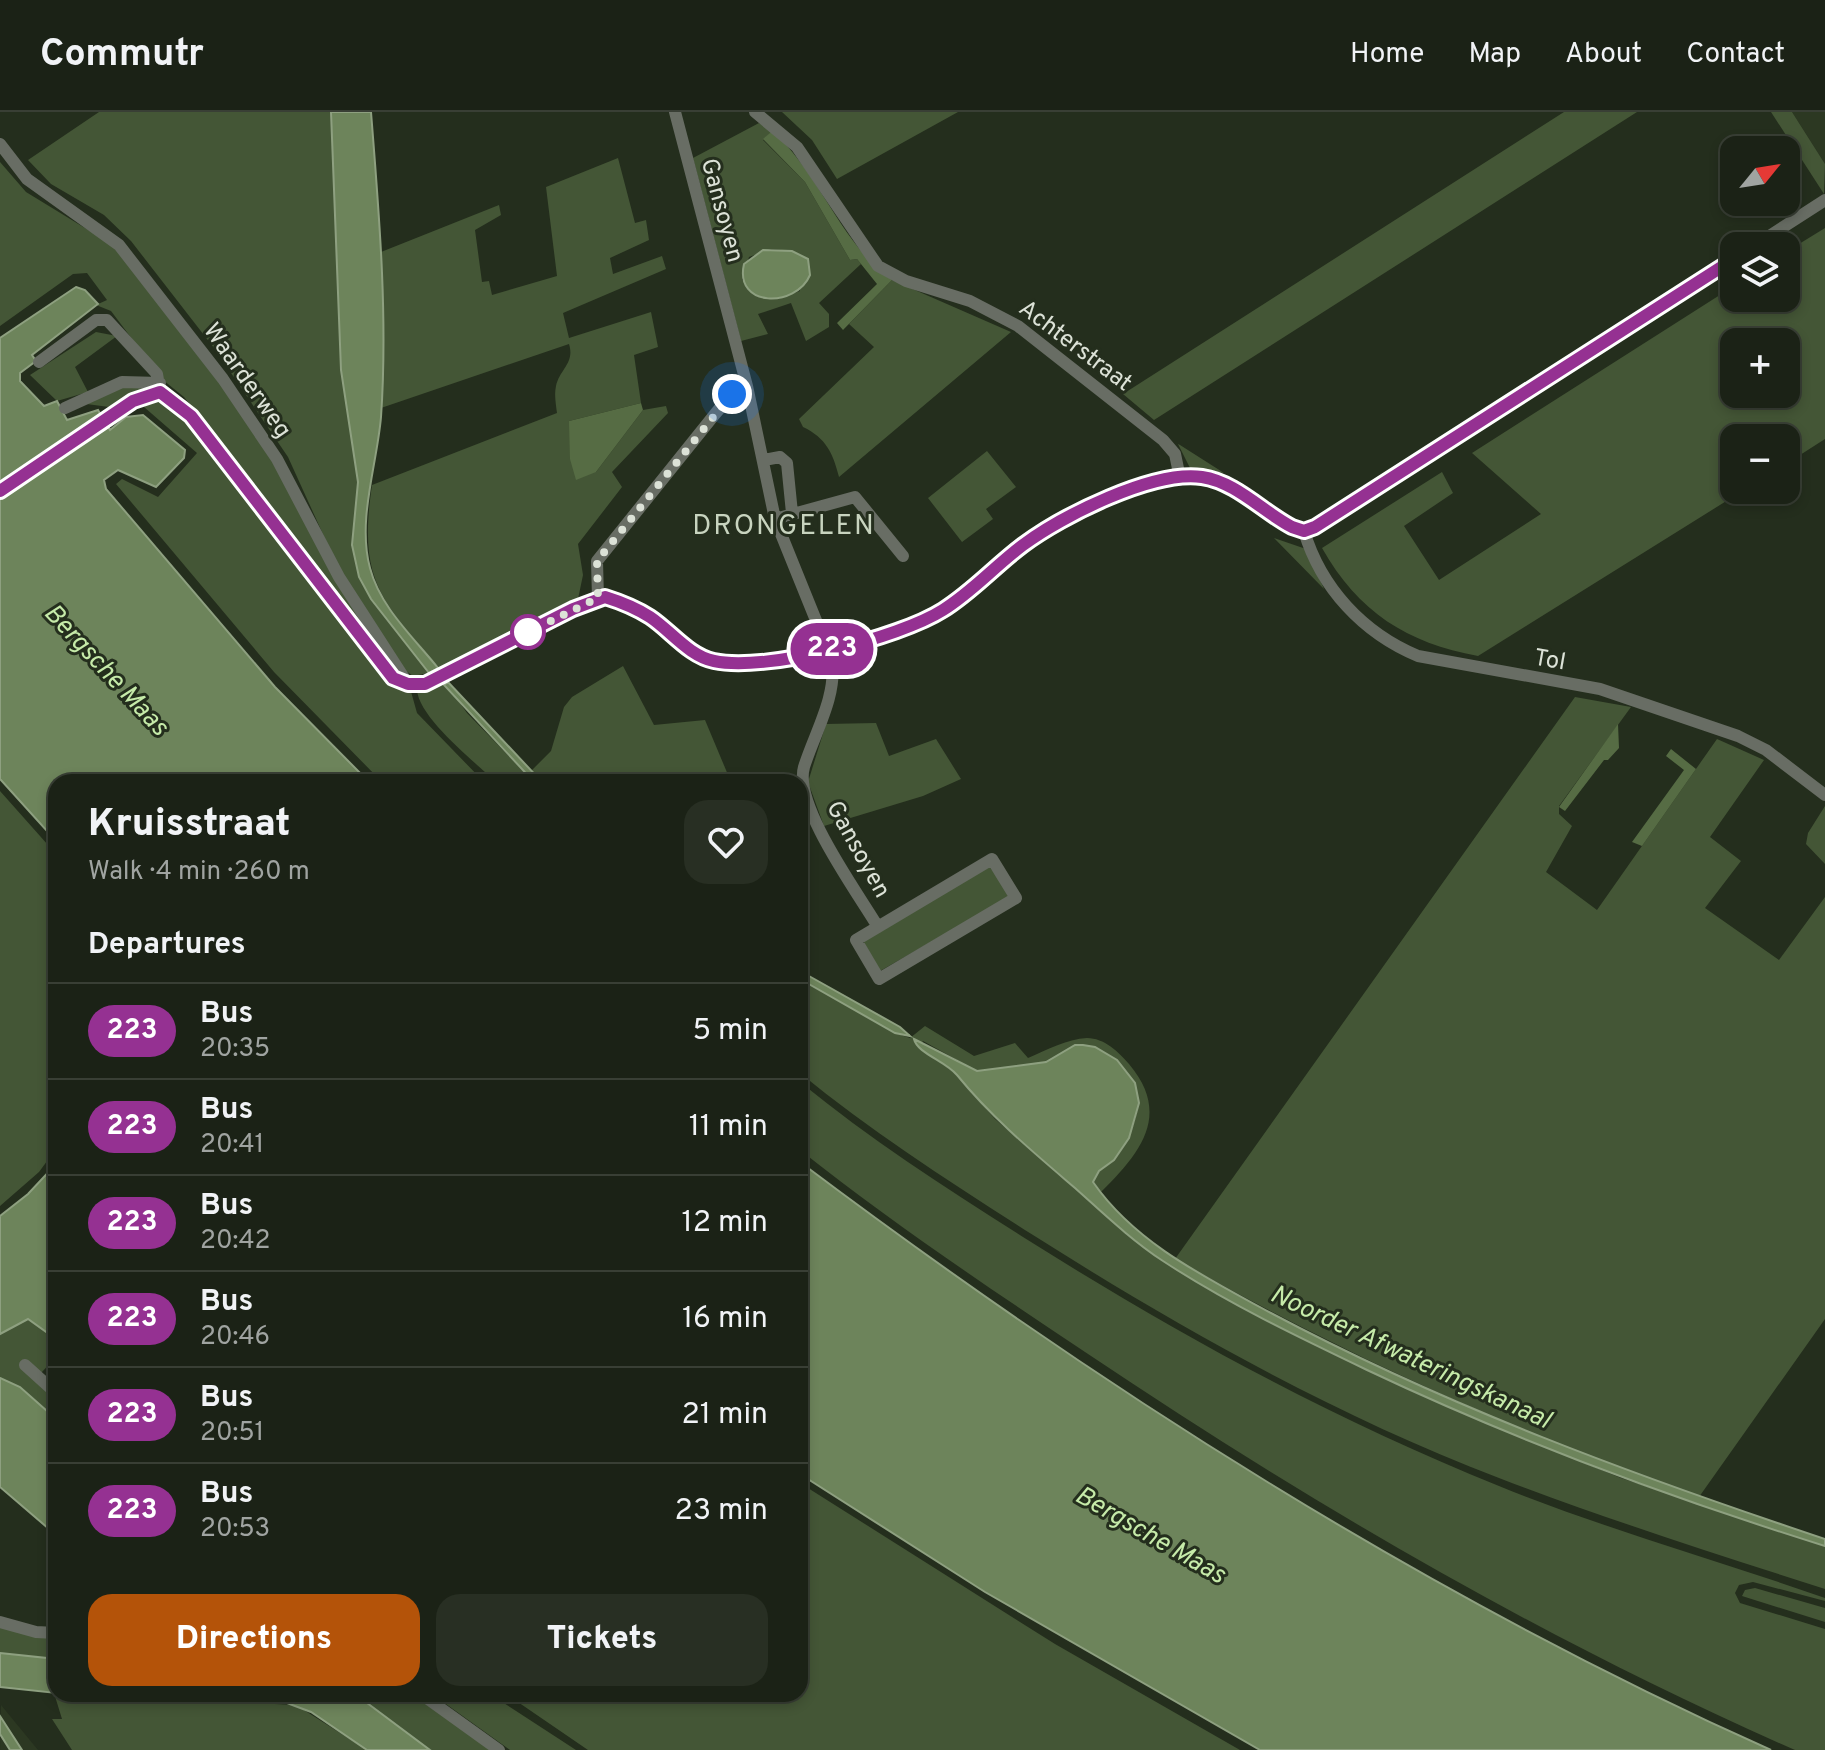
<!DOCTYPE html>
<html lang="en">
<head>
<meta charset="utf-8">
<style>
  body { margin:0; font-family:Overpass,sans-serif; background:#282f23; color:#f1f3f6; height:100vh; display:flex; flex-direction:column; font-size:30px; white-space:nowrap }
  * { box-sizing:border-box; margin:0 }
  p { font-size:26px; color:#a0a4a1 }
  .icon { flex:none; width:44px; height:44px; fill:none; stroke:currentColor; stroke-width:2; stroke-linecap:round; stroke-linejoin:round }
  .map { position:relative; flex:1; overflow:hidden }
  .sheet { position:absolute; left:48px; top:662px; width:760px; height:928px; display:flex; flex-direction:column; background:#1b2216; border-radius:24px; box-shadow:0 4px 12px #0003,0 0 0 2px #393f35 }
  .sheet>* { flex:none }
  .badge { padding:0 16px; border-radius:26px; font-size:28px; line-height:52px }
  .needle { width:52px; rotate:60deg }
  .buttons { position:absolute; left:1720px; top:24px; display:grid; gap:16px }
  .buttons a { display:grid; place-items:center; width:80px; height:80px; border-radius:16px; background:#1b2216; box-shadow:0 4px 12px #0003,0 0 0 2px #393f35; font-size:40px }
  .you { position:absolute; width:40px; height:40px; margin:-20px; border:6px solid #fff; border-radius:50%; background:#1a73e8; box-shadow:0 0 0 12px #1a73e833 }
  .map>.badge { position:absolute; translate:-50% -50%; box-shadow:0 0 0 4px #fff }
  h2 { padding:0 40px; font-size:30px; line-height:72px }
  .round { display:grid; place-items:center; flex:none; width:84px; height:84px; border-radius:24px; background:#282f23 }
  .headline { display:flex; align-items:center; justify-content:space-between; height:136px; padding:0 40px }
  h1 { font-size:38px; font-weight:800; line-height:60px }
  .button { display:flex; gap:16px; margin-top:auto; padding:16px 40px }
  .button a { flex:1; height:92px; border-radius:24px; background:#b45309; color:#fff; font-size:32px; font-weight:800; line-height:92px; text-align:center }
  .button a+a { background:#282f23; color:#f1f3f6 }
  ul { padding:0; list-style:none }
  li { display:flex; align-items:center; gap:24px; height:96px; padding:0 40px; border-top:2px solid #393f35 }
  li div { flex:1 }
  li b { display:block; font-size:30px }
  li em { font-style:normal }
  li .badge { min-width:88px; font-weight:700; text-align:center }
  header { display:flex; align-items:center; gap:48px; box-sizing:border-box; height:112px; padding:0 40px; background:#1b2216; border-bottom:2px solid #393f35 }
  header strong { font-size:38px }
  nav { display:flex; gap:44px; margin-inline-start:auto; font-size:28px }
  .map>svg:first-child { display:block }
</style>
</head>
<body>
<header>
<strong>Commutr</strong>
<nav><a>Home</a><a>Map</a><a>About</a><a>Contact</a></nav>
</header>
<div class="map">
<svg width="1825" height="1638" viewBox="0 0 1825 1638">
  <rect width="100%" height="100%" fill="#242e1d"/>
  <path fill="#2c3822" d="M 1792,0 L 1825,0 L 1825,52 Z
    M 1,1593 L 38,1638 L 0,1638 Z"/>
  <path fill="#445636" fill-rule="evenodd" d="M 99,0 L 331,0 L 341,258 L 358,370 L 357,453 L 371,487 L 429,561 L 413,564 L 406,559 L 337,453 L 288,345 L 214,236 L 131,129 L 104,103 L 51,72 L 28,48 Z
    M 782,0 L 958,0 L 837,67 L 812,28 Z
    M 1564,0 L 1637,0 L 1154,308 L 1123,282 Z
    M 1771,0 L 1792,0 L 1825,52 L 1824,82 Z
    M 759,11 L 772,19 L 763,28 L 805,70 L 850,148 L 857,147 L 861,152 L 819,191 L 829,202 L 829,215 L 806,229 L 791,191 L 758,202 L 768,222 L 741,229 L 693,46 ZM 771,137 L 792,139 L 800,179 L 778,187 L 742,168 L 749,145 Z
    M 618,46 L 635,111 L 646,108 L 649,128 L 610,146 L 613,162 L 662,144 L 666,157 L 563,201 L 569,226 L 651,200 L 658,235 L 634,243 L 641,291 L 569,309 L 596,360 L 643,298 L 666,294 L 668,301 L 612,360 L 622,375 L 578,432 L 583,463 L 578,487 L 438,556 C 380,486 358,468 372,373 L 557,301 C 556,293 554,283 556,274 C 560,257 575,251 569,232 L 381,296 L 381,140 L 499,93 L 501,103 L 475,118 L 482,170 L 489,169 L 492,183 L 557,164 L 546,75 Z
    M 0,50 L 26,80 L 116,135 L 203,245 L 265,337 L 389,552 L 184,285 L 163,268 L 111,199 L 96,193 L 107,188 L 87,161 L 73,162 L 0,214 Z
    M 1825,116 L 1825,327 L 1786,352 L 1786,326 L 1734,326 L 1734,378 L 1744,378 L 1478,544 C 1407,531 1358,500 1322,436 L 1442,360 L 1453,381 L 1404,414 L 1439,468 L 1541,402 L 1472,341 L 1734,174 L 1734,186 L 1786,186 L 1786,140 ZM 1786,230 L 1786,282 L 1734,282 L 1734,230 Z
    M 892,168 L 1011,220 L 839,365 C 833,341 826,326 803,315 L 799,307 L 874,235 L 849,212 Z
    M 96,220 L 117,224 L 75,255 L 88,280 L 57,289 L 30,263 Z
    M 126,271 L 146,273 L 151,277 L 109,295 L 79,291 Z
    M 151,288 L 175,293 L 327,485 L 410,576 L 417,601 L 484,670 L 382,670 L 274,560 L 116,372 L 122,367 L 158,385 L 197,341 L 144,295 Z
    M 1178,332 L 1180,333 L 1224,361 L 1190,356 Z
    M 987,339 L 1016,375 L 986,397 L 993,407 L 962,430 L 928,386 Z
    M 1274,426 L 1306,437 L 1324,477 Z
    M 623,554 L 654,613 L 705,608 L 731,670 L 542,670 L 531,659 L 551,639 L 564,595 L 572,585 Z
    M 442,566 L 467,601 L 534,670 L 496,670 C 475,650 419,606 417,578 Z
    M 1575,585 L 1631,595 L 1559,694 L 1559,702 L 1572,714 L 1546,760 L 1597,798 L 1717,627 L 1764,648 L 1710,725 L 1741,749 L 1705,796 L 1779,848 L 1825,785 L 1825,1207 L 1699,1385 C 1517,1321 1343,1242 1175,1147 Z
    M 876,611 L 889,644 L 936,627 L 961,667 L 923,684 L 824,714 L 808,670 L 826,612 Z
    M 0,679 L 56,742 L 56,1037 L 39,1060 L 0,1094 Z
    M 1825,694 L 1825,752 L 1806,732 L 1808,721 Z
    M 989,754 L 1008,779 L 1008,786 L 880,859 L 863,829 Z
    M 800,867 L 895,921 L 910,926 L 925,914 L 974,944 L 1015,931 L 1028,946 C 1046,938 1067,927 1087,926 C 1104,926 1119,940 1129,952 C 1172,1003 1140,1041 1101,1080 L 1093,1069 C 1097,1057 1108,1055 1116,1046 C 1129,1030 1135,1011 1139,991 L 1065,939 L 1046,950 L 977,959 L 923,929 L 919,936 L 954,960 L 995,1007 L 1127,1121 L 1320,1236 L 1481,1309 L 1621,1366 L 1825,1434 L 1825,1477 C 1716,1442 1606,1407 1499,1366 C 1335,1303 1181,1217 1033,1123 C 953,1072 873,1021 800,961 Z
    M 800,970 C 870,1027 947,1077 1023,1125 C 1175,1221 1332,1307 1499,1374 C 1605,1417 1717,1448 1825,1486 L 1825,1489 L 1753,1470 L 1739,1473 L 1735,1481 L 1740,1491 L 1825,1517 L 1825,1638 L 1795,1638 C 1546,1529 1311,1392 1085,1240 C 989,1176 891,1110 800,1038 Z
    M 28,1207 L 56,1227 L 56,1245 L 41,1261 L 56,1282 L 56,1307 L 20,1275 L 0,1266 L 0,1222 Z
    M 800,1371 L 1055,1532 L 1240,1638 L 588,1638 L 506,1582 L 800,1582 Z
    M 1755,1476 L 1825,1496 L 1825,1510 L 1742,1484 L 1745,1478 Z
    M 0,1512 L 56,1523 L 56,1547 L 0,1541 Z
    M 54,1581 L 296,1593 L 367,1638 L 72,1638 L 52,1607 L 62,1607 Z
    M 355,1582 L 411,1582 L 494,1638 L 430,1638 Z
    M 432,1582 L 490,1582 L 576,1638 L 510,1638 Z"/>
  <path fill="#566c44" d="M 772,19 C 821,62 839,130 892,168 L 843,218 L 837,211 L 877,172 L 857,147 L 850,148 L 805,70 L 763,27 Z
    M 641,291 L 643,298 L 596,360 L 576,368 L 570,347 L 569,309 Z
    M 1618,612 L 1619,636 L 1608,648 L 1604,648 L 1565,699 L 1559,695 Z
    M 1671,637 L 1696,657 L 1642,734 L 1632,730 L 1684,658 L 1666,644 Z"/>
  <path fill="#6d845b" stroke="#8ea080" stroke-width="2" d="M 331,0 L 371,0 C 379,101 388,204 381,305 C 377,353 357,408 370,456 C 380,495 414,526 438,556 L 429,561 L 371,487 L 359,465 L 352,433 L 358,370 L 341,258 Z
    M 763,138 L 792,139 L 808,147 L 810,163 C 796,196 734,196 744,152 Z
    M 76,175 L 85,178 L 98,192 L 32,243 L 36,249 L 20,261 L 20,269 L 44,294 L 57,289 L 67,308 L 98,298 L 110,318 L 126,305 L 143,303 L 185,338 L 184,346 L 156,375 L 118,358 L 104,368 L 106,377 L 275,575 L 369,670 L 56,670 L 56,729 L 0,667 L 0,226 Z
    M 448,570 L 542,670 L 534,670 L 444,573 Z
    M 800,859 L 900,915 L 910,924 L 895,921 L 800,867 Z
    M 914,927 L 977,959 L 1046,950 L 1075,933 L 1083,933 L 1095,935 L 1117,948 L 1135,971 L 1139,991 L 1129,1026 L 1114,1048 L 1099,1059 L 1093,1070 C 1136,1132 1207,1166 1271,1201 C 1448,1295 1636,1364 1825,1427 L 1825,1434 C 1668,1385 1515,1328 1367,1258 C 1298,1225 1227,1191 1163,1149 C 1131,1128 1103,1101 1075,1076 C 1033,1040 992,1006 957,963 C 945,949 917,941 914,927 Z
    M 800,1050 C 1102,1277 1425,1483 1771,1638 L 1260,1638 L 985,1480 L 800,1362 Z
    M 56,1052 L 56,1227 L 28,1207 L 0,1222 L 0,1104 L 28,1082 Z
    M 0,1266 L 20,1275 L 56,1307 L 56,1423 L 0,1375 Z
    M 0,1541 L 56,1547 L 56,1581 L 0,1575 Z
    M 80,1582 L 355,1582 L 430,1638 L 367,1638 L 311,1600 L 287,1591 Z
    M 0,1604 L 22,1638 L 10,1638 L 0,1622 Z"/>
  <g fill="none" stroke-linecap="round" stroke-linejoin="round">
    <path stroke="#c6eba9" stroke-width="2" stroke-dasharray="10 8" stroke-linecap="butt" d="M 0,379 L 101,309"/>
    <path stroke="#686d64" stroke-width="12" d="M 675,0 L 747,274 L 775,407 L 832,548 C 837,585 815,620 804,655 C 793,693 858,781 878,815
      M 755,0 L 797,35 L 878,154 L 906,169 L 970,189 L 1018,214 L 1163,328 L 1175,342 L 1180,366
      M 0,32 L 27,67 L 119,133 L 223,267 L 277,347 L 339,465 L 408,572
      M 1754,134 L 1825,88
      M 39,250 L 96,208 L 107,208 L 157,262 L 160,280
      M 65,296 L 122,270 L 160,271
      M 105,307 L 133,289 L 160,280 L 183,294 L 385,558 C 403,575 420,574 442,564 L 598,486 C 641,484 668,529 702,545 C 720,553 743,552 762,550 C 821,542 886,530 938,502 C 970,484 994,455 1023,433 C 1062,404 1153,357 1203,365 C 1241,371 1267,408 1304,419
      M 764,348 L 780,345 L 787,351 L 792,401
      M 775,407 L 855,385 L 903,444
      M 1304,419 C 1321,476 1363,521 1418,544 L 1600,577 L 1738,624 L 1766,638 L 1825,683
      M 1304,419 L 1325,410 L 1734,147
      M 598,486 L 597,449 L 715,302 L 732,282 L 747,274
      M 992,747 L 1016,786 L 879,867 L 856,828 Z
      M 25,1253 L 56,1281
      M 0,1510 L 36,1520 L 56,1521
      M 421,1582 L 499,1638"/>
  </g>
  <g fill="none" stroke-linecap="round" stroke-linejoin="round">
    <defs>
      <path id="line" d="M 0,379 L 133,289 L 160,280 L 191,304 L 393,566 L 408,572 L 425,572 L 573,497 L 605,485 C 621,490 636,496 650,505 C 671,519 689,544 714,549 C 766,560 899,526 943,498 C 972,480 995,454 1023,433 C 1062,404 1153,358 1202,365 C 1236,370 1263,400 1292,415 L 1304,419 L 1315,415 L 1734,147"/>
    </defs>
    <use href="#line" stroke="#fff" stroke-width="18"/>
    <use href="#line" stroke="#953192" stroke-width="12"/>
    <path stroke="#dce2d7" stroke-width="8" stroke-dasharray="0 14.4" d="M 528,520 L 520,524 L 598,486 L 597,449 L 732,282"/>
  </g>
  <circle fill="#fff" stroke="#953192" stroke-width="4" cx="528" cy="520" r="16"/>
  <g text-anchor="middle" stroke-width="6" stroke-linejoin="round" paint-order="stroke">
    <g font-size="24" fill="#dce2d7" stroke="#242e1d">
      <text transform="translate(723 98) rotate(75)" y="8">Gansoyen</text>
      <text transform="translate(1076 233) rotate(37)" y="8">Achterstraat</text>
      <text transform="translate(248 268) rotate(55)" y="8">Waarderweg</text>
      <text transform="translate(1550 547) rotate(10)" y="8">Tol</text>
      <text transform="translate(859 737) rotate(61)" y="8">Gansoyen</text>
    </g>
    <g font-size="26" font-style="italic" fill="#c6eba9" stroke="#242e1d">
      <text transform="translate(107 557) rotate(47)" y="9">Bergsche Maas</text>
      <text transform="translate(1411 1244) rotate(25)" y="9">Noorder Afwateringskanaal</text>
      <text transform="translate(1151 1422) rotate(30)" y="9">Bergsche Maas</text>
    </g>
    <g font-size="28" letter-spacing="2" fill="#c8d4bf" stroke="#242e1d">
      <text x="784" y="422">DRONGELEN</text>
    </g>
  </g>
</svg>
<div class="buttons">
<a><svg class="needle" viewBox="-14 -14 28 28"><path d="M0-13l5 13h-10z" fill="#e53935"/><path d="M0 13l5-13h-10z" fill="#a0a4a1"/></svg></a>
<a><svg class="icon" aria-label="layers" viewBox="0 0 24 24"><path d="M12 4l9 5-9 5-9-5zM3 14l9 5 9-5"/></svg></a>
<a>+</a>
<a>−</a>
</div>
<div class="you" style="left:732px;top:282px"></div>
<b class="badge" style="left:832px;top:537px;background:#953192;color:#fff">223</b>
<section class="sheet">
<div class="headline"><div><h1>Kruisstraat</h1><p>Walk · 4 min · 260 m</p></div><a class="round"><svg class="icon" aria-label="heart" viewBox="0 0 24 24"><path d="M12 20l-8-8c-3-5 5-10 8-4 3-6 11-1 8 4z"/></svg></a></div>
<h2>Departures</h2>
<ul>
<li><span class="badge" style="background:#953192;color:#fff">223</span><div><b>Bus</b><p>20:35</p></div><em>5 min</em></li>
<li><span class="badge" style="background:#953192;color:#fff">223</span><div><b>Bus</b><p>20:41</p></div><em>11 min</em></li>
<li><span class="badge" style="background:#953192;color:#fff">223</span><div><b>Bus</b><p>20:42</p></div><em>12 min</em></li>
<li><span class="badge" style="background:#953192;color:#fff">223</span><div><b>Bus</b><p>20:46</p></div><em>16 min</em></li>
<li><span class="badge" style="background:#953192;color:#fff">223</span><div><b>Bus</b><p>20:51</p></div><em>21 min</em></li>
<li><span class="badge" style="background:#953192;color:#fff">223</span><div><b>Bus</b><p>20:53</p></div><em>23 min</em></li>
</ul>
<div class="button"><a>Directions</a><a>Tickets</a></div>
</section>
</div>
</body>
</html>
